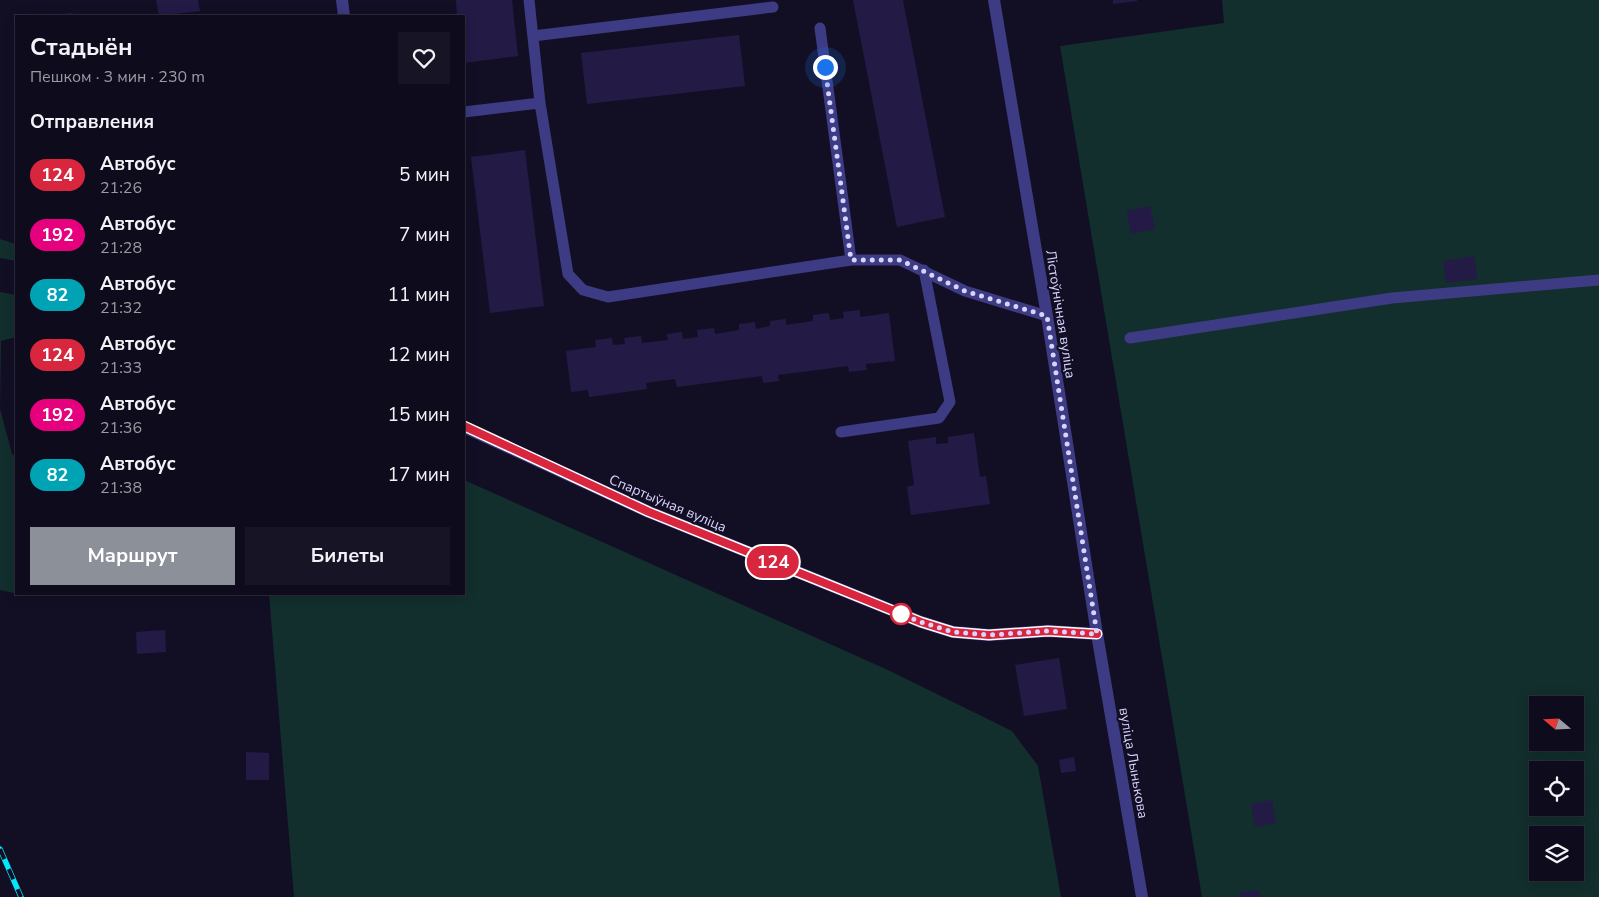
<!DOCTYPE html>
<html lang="ru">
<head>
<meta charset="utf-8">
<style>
  body { margin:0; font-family:"Nunito Sans",sans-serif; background:#171425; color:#f1f3f6; height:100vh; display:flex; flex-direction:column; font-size:19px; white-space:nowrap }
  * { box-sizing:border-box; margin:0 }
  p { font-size:16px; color:#9b9ba3 }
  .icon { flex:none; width:28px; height:28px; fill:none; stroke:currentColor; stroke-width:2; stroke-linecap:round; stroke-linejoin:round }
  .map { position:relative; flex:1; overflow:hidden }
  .sheet { position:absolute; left:15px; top:15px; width:450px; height:580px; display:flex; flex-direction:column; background:#0e0b1c; border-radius:0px; box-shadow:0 2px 12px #0003,0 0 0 1px #2e2b3b }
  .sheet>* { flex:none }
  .badge { padding:0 10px; border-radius:16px; font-size:18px; line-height:32px }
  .needle { width:32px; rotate:289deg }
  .controls { position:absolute; left:1529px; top:696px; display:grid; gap:10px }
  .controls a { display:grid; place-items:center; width:55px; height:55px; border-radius:0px; background:#0e0b1c; box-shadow:0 2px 12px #0003,0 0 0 1px #2e2b3b; font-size:25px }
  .you { position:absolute; width:25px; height:25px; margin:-12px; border:4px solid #fff; border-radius:50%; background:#1a73e8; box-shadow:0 0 0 8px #1a73e833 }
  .map>.badge { position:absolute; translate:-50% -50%; box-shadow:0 0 0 2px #fff }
  h2 { padding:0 15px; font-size:19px; line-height:45px }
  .round { display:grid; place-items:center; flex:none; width:52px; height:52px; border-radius:0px; background:#171425 }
  .summary { display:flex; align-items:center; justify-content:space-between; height:85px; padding:0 15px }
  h1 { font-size:24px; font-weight:700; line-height:38px }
  .cta { display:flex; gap:10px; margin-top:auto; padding:10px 15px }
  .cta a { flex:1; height:58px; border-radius:0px; background:#8c9099; color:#fff; font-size:20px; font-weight:700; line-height:58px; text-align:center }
  .cta a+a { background:#171425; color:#f1f3f6 }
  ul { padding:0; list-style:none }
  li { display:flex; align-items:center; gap:15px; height:60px; padding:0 15px }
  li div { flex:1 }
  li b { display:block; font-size:19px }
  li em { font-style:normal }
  li .badge { min-width:55px; font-weight:700; text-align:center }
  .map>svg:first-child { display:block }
</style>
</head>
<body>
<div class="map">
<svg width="1599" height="897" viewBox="0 0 1599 897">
  <rect width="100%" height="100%" fill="#120f25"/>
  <path fill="#122f2d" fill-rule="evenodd" d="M 1222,0 L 1599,0 L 1599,897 L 1202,897 L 1060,46 L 1224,23 ZM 1538,705 L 1575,705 L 1575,742 L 1538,742 ZM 1538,770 L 1575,770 L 1575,808 L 1538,808 ZM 1538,835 L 1575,835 L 1575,872 L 1538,872 Z
    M 0,239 L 16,244 L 16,261 L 0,258 Z
    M 0,292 L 16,295 L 16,337 L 1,341 L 0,407 Z
    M 0,409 L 12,454 L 16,457 L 16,591 L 14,593 L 0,590 Z
    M 464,480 L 890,671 L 1012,731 L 1038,766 L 1061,897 L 294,897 L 269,594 L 464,594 Z"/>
  <path fill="#231b46" d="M 156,0 L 198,0 L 200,11 L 159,16 Z
    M 456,0 L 512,0 L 518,56 L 464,63 L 464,16 L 457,16 Z
    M 853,0 L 903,0 L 945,217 L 897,227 Z
    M 1113,0 L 1137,0 L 1137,1 L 1113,4 Z
    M 73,13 L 73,16 L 48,16 L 48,15 Z
    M 739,35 L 745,86 L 587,104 L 581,53 Z
    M 525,150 L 544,306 L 490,313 L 471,157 Z
    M 1150,206 L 1155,229 L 1131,234 L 1126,211 Z
    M 1474,256 L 1477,279 L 1446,283 L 1443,261 Z
    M 860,310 L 860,317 L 889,313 L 895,361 L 866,364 L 867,370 L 849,372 L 848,366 L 778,375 L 779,381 L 763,383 L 762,376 L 677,387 L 675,379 L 646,383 L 647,389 L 589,397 L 588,390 L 571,392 L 566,351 L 596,347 L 595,340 L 612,338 L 613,345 L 625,344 L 624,338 L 641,336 L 642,343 L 668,340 L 667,334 L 682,332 L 683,339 L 698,337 L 697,330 L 714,328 L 715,334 L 739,330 L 739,324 L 755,322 L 756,329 L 770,326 L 770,321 L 786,319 L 786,325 L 813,321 L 813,315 L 829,313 L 830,320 L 844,318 L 843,312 Z
    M 974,433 L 980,477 L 986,476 L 990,504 L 911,515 L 907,487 L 914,485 L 908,441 L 936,437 L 936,444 L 948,443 L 948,437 Z
    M 165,630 L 166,652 L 137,654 L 136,632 Z
    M 1059,658 L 1067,709 L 1024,716 L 1015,665 Z
    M 246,752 L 269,753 L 269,780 L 246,780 Z
    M 1074,757 L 1076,771 L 1061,773 L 1059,760 Z
    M 1272,800 L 1276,823 L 1255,827 L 1251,804 Z
    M 1259,890 L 1260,897 L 1239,897 L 1239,893 Z"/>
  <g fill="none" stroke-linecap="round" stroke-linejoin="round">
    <path stroke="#3c3b83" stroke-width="11" d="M 529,0 L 540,103
      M 820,28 L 851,260
      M 533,36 L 773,7
      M 464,112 L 540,103 L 568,274 L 583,290 L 608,297 L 851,260 L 900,260 L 965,291 L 1047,316
      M 1130,338 L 1392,298 L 1599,280
      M 841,432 L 939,418 L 950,402 L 924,270"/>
    <path stroke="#3c3b83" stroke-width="12" d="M 994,0 L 1047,316 L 1097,634"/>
    <path stroke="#3c3b83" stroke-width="12" d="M 342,0 L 344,16
      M 464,427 L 649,512 L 921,622 L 953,632 L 989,635 L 1048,631 L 1097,634 L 1142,897"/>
    <defs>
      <path id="rail" d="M 0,849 L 21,897"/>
    </defs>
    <use href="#rail" stroke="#03e6fb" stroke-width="5.5"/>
    <use href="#rail" stroke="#120f25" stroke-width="4" stroke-dasharray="11" stroke-linecap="butt"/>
  </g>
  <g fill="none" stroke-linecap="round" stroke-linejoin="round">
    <defs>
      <path id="line" d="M 464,426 L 649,512 L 921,622 L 953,632 L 989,635 L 1048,631 L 1097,634"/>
    </defs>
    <use href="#line" stroke="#fff" stroke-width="11"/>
    <use href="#line" stroke="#d7263d" stroke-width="8"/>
    <path stroke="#d8d4fe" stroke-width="5" stroke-dasharray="0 9" d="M 825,67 L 851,260 L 900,260 L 965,291 L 1047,316 L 1097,634 L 1048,631 L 989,635 L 953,632 L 921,622 L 901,614"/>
  </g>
  <circle fill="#fff" stroke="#d7263d" stroke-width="2.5" cx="901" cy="614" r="10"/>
  <g text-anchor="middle" stroke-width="4.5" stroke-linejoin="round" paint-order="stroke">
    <g font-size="14" fill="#d8d4fe" stroke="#120f25">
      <text transform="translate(1061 314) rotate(81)" y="5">Лістоўнічная вуліца</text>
      <text transform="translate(668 503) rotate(23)" y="5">Спартыўная вуліца</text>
      <text transform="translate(1134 763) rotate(80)" y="5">вуліца Лынькова</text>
    </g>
  </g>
</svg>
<div class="controls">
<a><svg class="needle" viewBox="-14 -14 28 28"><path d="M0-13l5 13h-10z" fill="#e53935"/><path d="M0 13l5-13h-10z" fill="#9b9ba3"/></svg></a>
<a><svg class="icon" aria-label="locate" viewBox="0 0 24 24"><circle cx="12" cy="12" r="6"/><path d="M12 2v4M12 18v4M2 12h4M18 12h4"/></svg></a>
<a><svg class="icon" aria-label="layers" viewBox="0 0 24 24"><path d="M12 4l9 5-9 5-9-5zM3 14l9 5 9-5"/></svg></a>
</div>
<div class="you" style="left:825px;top:67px"></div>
<b class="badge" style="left:773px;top:562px;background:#d7263d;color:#fff">124</b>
<section class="sheet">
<div class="summary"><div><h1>Стадыён</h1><p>Пешком · 3 мин · 230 m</p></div><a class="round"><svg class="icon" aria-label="heart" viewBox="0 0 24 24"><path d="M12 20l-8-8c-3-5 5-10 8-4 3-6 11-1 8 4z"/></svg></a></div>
<h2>Отправления</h2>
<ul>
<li><span class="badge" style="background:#d7263d;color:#fff">124</span><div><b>Автобус</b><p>21:26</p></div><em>5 мин</em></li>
<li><span class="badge" style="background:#e6007e;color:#fff">192</span><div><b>Автобус</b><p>21:28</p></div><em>7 мин</em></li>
<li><span class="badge" style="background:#00a3b4;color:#fff">82</span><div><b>Автобус</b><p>21:32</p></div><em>11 мин</em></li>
<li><span class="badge" style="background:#d7263d;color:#fff">124</span><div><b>Автобус</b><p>21:33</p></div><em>12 мин</em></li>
<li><span class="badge" style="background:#e6007e;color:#fff">192</span><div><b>Автобус</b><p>21:36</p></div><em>15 мин</em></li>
<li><span class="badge" style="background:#00a3b4;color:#fff">82</span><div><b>Автобус</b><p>21:38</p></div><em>17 мин</em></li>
</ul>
<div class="cta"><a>Маршрут</a><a>Билеты</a></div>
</section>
</div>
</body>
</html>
